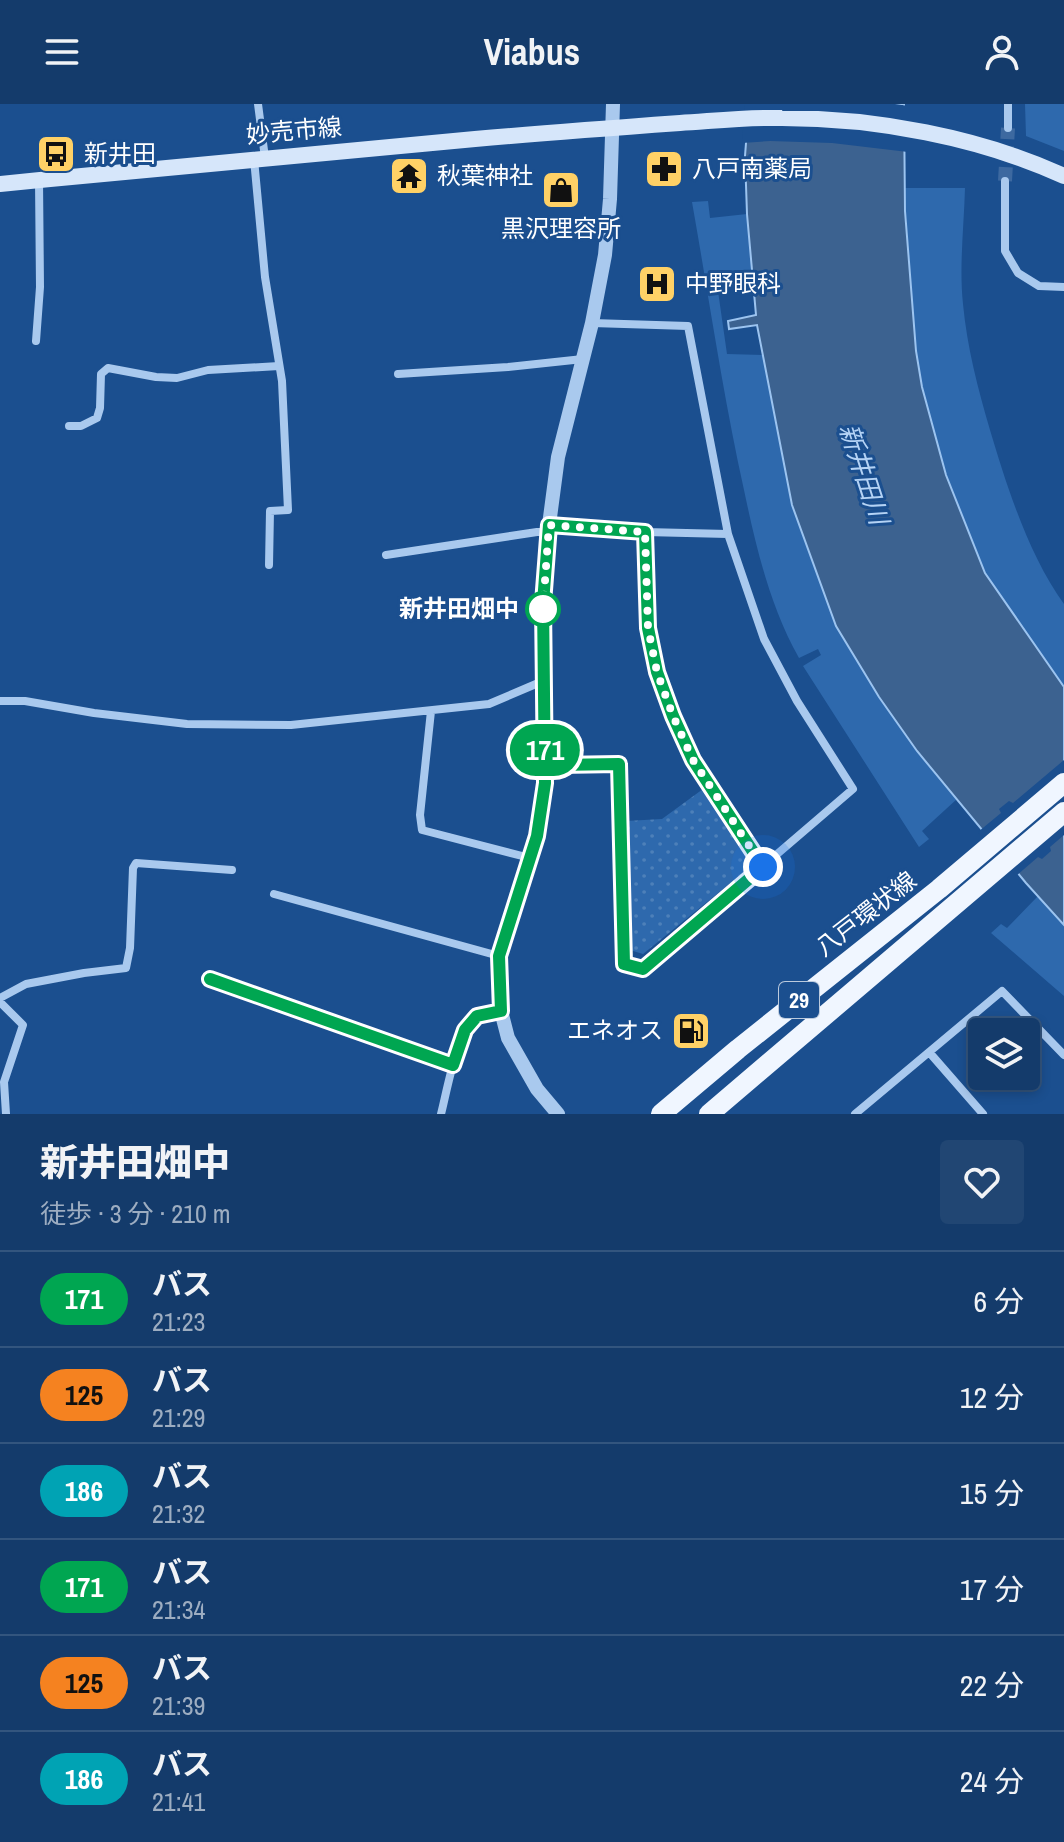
<!DOCTYPE html>
<html lang="ja">
<head>
<meta charset="utf-8">
<style>
  body { margin:0; font-family:"Archivo Narrow","Noto Sans JP",sans-serif; background:#214673; color:#f1f3f6; height:100vh; display:flex; flex-direction:column; font-size:30px; white-space:nowrap }
  * { box-sizing:border-box; margin:0 }
  p { font-size:26px; color:#9dadc1 }
  .icon { flex:none; width:44px; height:44px; fill:none; stroke:currentColor; stroke-width:2; stroke-linecap:round; stroke-linejoin:round }
  .map { position:relative; height:1010px; overflow:hidden }
  .details { display:flex; flex-direction:column; background:#143b6b; flex:1 }
  .details>* { flex:none }
  .badge { padding:0 16px; border-radius:26px; font-size:28px; line-height:52px }
  .fabs { position:absolute; left:968px; top:914px; display:grid; gap:16px }
  .fabs a { display:grid; place-items:center; width:72px; height:72px; border-radius:8px; background:#143b6b; box-shadow:0 4px 12px #0003,0 0 0 2px #33557e; font-size:40px }
  .you { position:absolute; width:40px; height:40px; margin:-20px; border:6px solid #fff; border-radius:50%; background:#1a73e8; box-shadow:0 0 0 12px #1a73e833 }
  .map>.badge { position:absolute; translate:-50% -50%; box-shadow:0 0 0 4px #fff }
  .round { display:grid; place-items:center; flex:none; width:84px; height:84px; border-radius:8px; background:#214673 }
  .headline { display:flex; align-items:center; justify-content:space-between; height:136px; padding:0 40px }
  h1 { font-size:38px; font-weight:800; line-height:60px }
  ul { padding:0; list-style:none }
  li { display:flex; align-items:center; gap:24px; height:96px; padding:0 40px; border-top:2px solid #33557e }
  li div { flex:1 }
  li b { display:block; font-size:30px }
  li em { font-style:normal }
  li .badge { min-width:88px; font-weight:700; text-align:center }
  header { display:flex; justify-content:space-between; align-items:center; height:104px; padding:0 40px; background:#143b6b; font-size:36px; font-weight:800 }
  .map>svg:first-child { display:block }
</style>
</head>
<body>
<header><svg class="icon" aria-label="menu" viewBox="0 0 24 24"><path d="M4 6h16M4 12h16M4 18h16"/></svg>Viabus<svg class="icon" aria-label="person" viewBox="0 0 24 24"><circle cx="12" cy="8" r="4"/><path d="M4 21q1-7 8-7t8 7"/></svg></header>
<div class="map">
<svg width="1064" height="1010" viewBox="0 0 1064 1010">
  <defs>
    <pattern id="park-dots" width="8" height="8" patternUnits="userSpaceOnUse" patternTransform="scale(2)"><rect width="8" height="8" fill="#2e69ad"/><path d="M2 2h.1M6 6h.1" fill="none" stroke="#4d80b9" stroke-width="1.8" stroke-linecap="round"/></pattern>
  </defs>
  <rect width="100%" height="100%" fill="#1b4f8f"/>
  <path fill="#2e69ad" d="M 1025,0 L 1064,0 L 1064,47 L 1026,32 Z
    M 904,84 L 965,84 C 964,122 959,162 963,200 C 967,243 978,285 990,326 C 1007,383 1029,452 1064,500 L 1064,583 L 985,469 L 946,371 L 922,283 L 916,247 Z
    M 708,97 L 710,114 L 747,110 L 753,177 L 718,187 L 727,250 L 763,251 L 792,401 L 917,647 L 957,695 L 922,727 L 929,735 L 919,743 L 803,562 L 821,551 L 818,545 L 799,554 C 770,503 756,443 744,386 C 723,291 709,194 692,98 Z
    M 1038,792 L 1064,821 L 1064,892 L 991,829 L 1001,820 L 1007,824 Z"/>
  <path fill="url(#park-dots)" d="M 703,685 L 749,756 L 749,764 L 643,850 L 630,846 L 626,717 L 662,715 Z"/>
  <path fill="#3c6290" stroke="#9cc4f0" stroke-width="2" d="M 749,0 L 904,0 L 905,107 L 916,247 L 922,283 L 946,371 L 985,469 L 1064,583 L 1064,821 L 1026,779 L 917,647 L 879,593 L 836,522 L 792,401 L 757,221 L 729,225 L 728,217 L 756,211 L 747,110 L 745,52 Z"/>
  <path fill="#1b4f8f" d="M 745,0 L 895,0 L 908,2 L 908,48 L 832,39 L 770,37 L 742,39 Z
    M 1064,656 L 1064,731 L 1050,743 L 1051,747 L 1042,755 L 1038,753 L 1016,772 L 978,728 L 1001,709 L 999,705 L 1009,697 L 1013,699 Z"/>
  <g fill="none" stroke-linecap="round" stroke-linejoin="round">
    <path stroke="#3d69a0" stroke-width="14" stroke-dasharray="14 7" stroke-linecap="butt" d="M 1005,77 L 1008,24"/>
    <path stroke="#a9c9ee" stroke-width="8" d="M 258,0 L 265,54
      M 1008,0 L 1008,24
      M 254,55 L 265,173 L 282,277 L 288,406 L 270,407 L 269,461
      M 1005,77 L 1005,147 L 1018,169 L 1039,182 L 1064,183
      M 36,237 L 40,183 L 39,76
      M 398,270 L 508,263 L 583,255
      M 69,322 L 81,322 L 97,314 L 100,304 L 101,270 L 108,264 L 156,273 L 177,274 L 208,266 L 279,262
      M 549,421 L 645,428 L 728,430
      M 645,428 L 648,524 L 657,568 L 673,612 L 693,656 L 763,763
      M 386,451 L 537,428 L 549,428
      M 0,597 L 25,597 L 94,609 L 187,620 L 291,621 L 489,600 L 543,577
      M 431,607 L 420,711 L 422,726 L 530,754
      M 546,661 L 619,660 L 624,860 L 643,865 L 853,685 L 797,597 L 764,535 L 728,430 L 688,222 L 592,219
      M 274,790 L 499,852
      M 210,875 L 453,961
      M 0,894 L 26,880 L 84,869 L 126,864 L 130,844 L 133,764 L 136,759 L 232,766
      M 0,898 L 23,921 L 4,978 L 6,1010
      M 929,948 L 983,1010
      M 441,1010 C 447,987 457,927 476,913 C 482,909 494,909 501,907
      M 855,1010 L 1002,887 L 1064,951"/>
    <path stroke="#a9c9ee" stroke-width="14" d="M 558,1010 L 537,985 L 508,934 L 501,907 L 499,852 L 537,732 L 545,679 L 543,499 L 549,421 L 558,353 L 592,219 L 605,151 L 610,95 L 613,0"/>
    <path stroke="#d6e6fa" stroke-width="16" d="M 0,80 C 158,64 316,49 475,35 C 543,29 611,24 680,19 C 713,17 748,13 782,14 C 875,14 979,33 1064,72"/>
    <path stroke="#f0f6ff" stroke-width="20" d="M 661,1010 L 738,945 L 939,785 L 1064,679
      M 709,1010 L 1064,708"/>
  </g>
  <g fill="none" stroke-linecap="round" stroke-linejoin="round">
    <defs>
      <path id="line" d="M 210,875 L 453,961 L 465,926 L 477,912 L 501,907 L 499,852 L 537,732 L 545,679 L 543,499 L 549,421 L 645,428 L 648,524 L 657,568 L 673,612 L 693,656 L 763,763 L 643,865 L 624,860 L 619,660 L 558,661"/>
    </defs>
    <use href="#line" stroke="#fff" stroke-width="18"/>
    <use href="#line" stroke="#00a651" stroke-width="12"/>
    <path stroke="#fff" stroke-width="8" stroke-dasharray="0 14.4" d="M 543,505 L 549,421 L 645,428 L 648,524 L 657,568 L 673,612 L 693,656 L 763,763"/>
  </g>
  <defs>
    <symbol id="bus-square" viewBox="-11 -11 22 22"><rect x="-9" y="-9" width="18" height="18" rx="4" fill="#ffd166" stroke="#1b4f8f"/><path d="M-5-6H5V4H4V6H2V4H-2V6H-4V4H-5ZM-3.5-4V0h7V-4ZM-3.5 1.2v1.5H-2V1.2ZM2 1.2v1.5H3.5V1.2Z" fill="#111"/></symbol>
    <symbol id="pharmacy-square" viewBox="-11 -11 22 22"><rect x="-9" y="-9" width="18" height="18" rx="4" fill="#ffd166" stroke="#1b4f8f"/><path d="M-2-6h4v4h4v4h-4v4h-4v-4h-4v-4h4Z" fill="#111"/></symbol>
    <symbol id="temple-square" viewBox="-11 -11 22 22"><rect x="-9" y="-9" width="18" height="18" rx="4" fill="#ffd166" stroke="#1b4f8f"/><path d="M0-6L5-2H3V0L6.5 2.5H4V6H1.5V3h-3V6H-4V2.5H-6.5L-3 0V-2H-5Z" fill="#111"/></symbol>
    <symbol id="shop-square" viewBox="-11 -11 22 22"><rect x="-9" y="-9" width="18" height="18" rx="4" fill="#ffd166" stroke="#1b4f8f"/><path d="M-5-2.5h2.3a2.7 3.5 0 0 1 5.4 0H5L5.5 6h-11ZM-1.5-2.5h3a1.5 2.3 0 0 0-3 0Z" fill="#111"/></symbol>
    <symbol id="hospital-square" viewBox="-11 -11 22 22"><rect x="-9" y="-9" width="18" height="18" rx="4" fill="#ffd166" stroke="#1b4f8f"/><path d="M-5-5h3v3.5h4V-5h3V5h-3V1.5h-4V5h-3Z" fill="#111"/></symbol>
    <symbol id="fuel-square" viewBox="-11 -11 22 22"><rect x="-9" y="-9" width="18" height="18" rx="4" fill="#ffd166" stroke="#1b4f8f"/><path d="M-5.5-6h7V0h2V4h1.3V-2.5L3-4.5l.8-.8L6-3V5H2.5V1h-1V6h-7ZM-4.2-4.7v3.2H.2V-4.7Z" fill="#111"/></symbol>
  </defs>
  <g fill-rule="evenodd">
    <use href="#bus-square" x="34" y="28" width="44" height="44"/>
    <use href="#pharmacy-square" x="642" y="43" width="44" height="44"/>
    <use href="#temple-square" x="387" y="50" width="44" height="44"/>
    <use href="#shop-square" x="539" y="64" width="44" height="44"/>
    <use href="#hospital-square" x="635" y="158" width="44" height="44"/>
    <use href="#fuel-square" x="669" y="905" width="44" height="44"/>
  </g>
  <circle fill="#fff" stroke="#00a651" stroke-width="4" cx="543" cy="505" r="16"/>
  <g text-anchor="middle" stroke-width="6" stroke-linejoin="round" paint-order="stroke">
    <rect fill="#1b4f8f" stroke="#bbcadd" stroke-width="2" x="779" y="878" width="40" height="36" rx="6"/>
    <g font-size="22" font-weight="bold" fill="#fff">
      <text x="799" y="904">29</text>
    </g>
    <g font-size="24" fill="#fff" stroke="#1b4f8f">
      <text transform="translate(294 27) rotate(-5)" y="8">妙売市線</text>
      <text transform="translate(866 810) rotate(-38)" y="8">八戸環状線</text>
    </g>
    <g font-size="24" fill="#fff" stroke="#1b4f8f" text-anchor="start">
      <text x="84" y="58">新井田</text>
      <text x="692" y="73">八戸南薬局</text>
      <text x="437" y="80">秋葉神社</text>
      <text x="561" y="133" text-anchor="middle">黒沢理容所</text>
      <text x="685" y="188">中野眼科</text>
      <text x="663" y="935" text-anchor="end">エネオス</text>
    </g>
    <g font-size="24" font-weight="bold" fill="#fff" stroke="#1b4f8f" text-anchor="end">
      <text x="519" y="513">新井田畑中</text>
    </g>
    <g font-size="26" font-style="italic" fill="#b5d3f5" stroke="#1b4f8f">
      <text transform="translate(864 370) rotate(72)" y="9">新井田川</text>
    </g>
  </g>
</svg>
<div class="fabs">
<a><svg class="icon" aria-label="layers" viewBox="0 0 24 24"><path d="M12 4l9 5-9 5-9-5zM3 14l9 5 9-5"/></svg></a>
</div>
<div class="you" style="left:763px;top:763px"></div>
<b class="badge" style="left:545px;top:646px;background:#00a651;color:#fff">171</b>
</div>
<section class="details">
<div class="headline"><div><h1>新井田畑中</h1><p>徒歩 · 3 分 · 210 m</p></div><a class="round"><svg class="icon" aria-label="heart" viewBox="0 0 24 24"><path d="M12 20l-8-8c-3-5 5-10 8-4 3-6 11-1 8 4z"/></svg></a></div>
<ul>
<li><span class="badge" style="background:#00a651;color:#fff">171</span><div><b>バス</b><p>21:23</p></div><em>6 分</em></li>
<li><span class="badge" style="background:#f58220;color:#111">125</span><div><b>バス</b><p>21:29</p></div><em>12 分</em></li>
<li><span class="badge" style="background:#00a3b4;color:#fff">186</span><div><b>バス</b><p>21:32</p></div><em>15 分</em></li>
<li><span class="badge" style="background:#00a651;color:#fff">171</span><div><b>バス</b><p>21:34</p></div><em>17 分</em></li>
<li><span class="badge" style="background:#f58220;color:#111">125</span><div><b>バス</b><p>21:39</p></div><em>22 分</em></li>
<li><span class="badge" style="background:#00a3b4;color:#fff">186</span><div><b>バス</b><p>21:41</p></div><em>24 分</em></li>
</ul>
</section>
</body>
</html>
